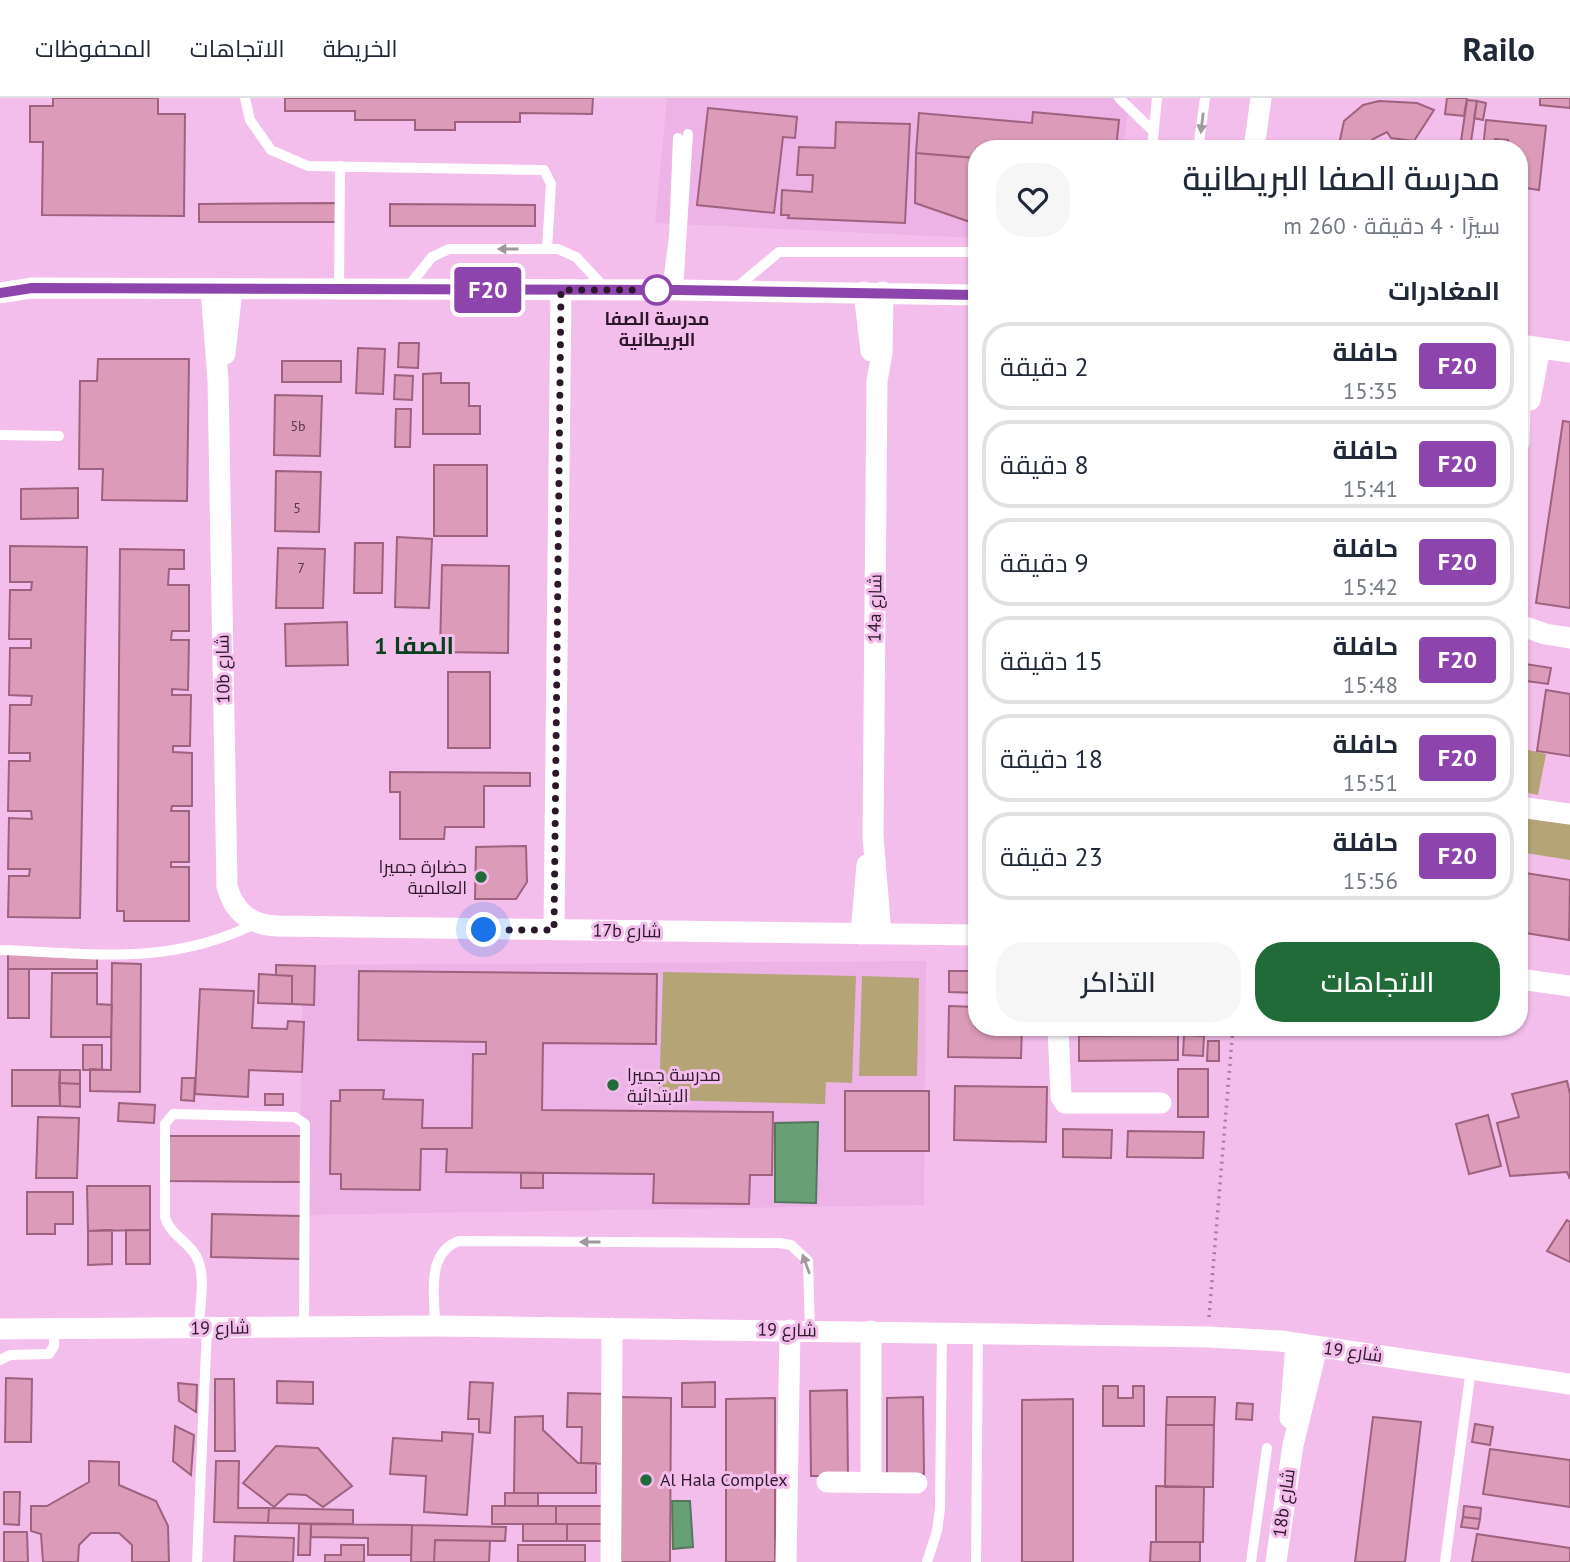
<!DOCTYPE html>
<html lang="ar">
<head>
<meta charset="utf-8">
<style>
  body { margin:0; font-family:"PT Sans",Cairo,sans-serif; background:#f6f6f7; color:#1f2937; direction:rtl; height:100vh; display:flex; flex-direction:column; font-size:26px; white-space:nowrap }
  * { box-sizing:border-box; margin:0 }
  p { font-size:23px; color:#747a83 }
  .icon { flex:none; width:38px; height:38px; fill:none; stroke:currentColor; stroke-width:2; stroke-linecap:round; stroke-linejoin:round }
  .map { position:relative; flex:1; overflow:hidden; direction:ltr }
  .details { position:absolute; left:968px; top:42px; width:560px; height:896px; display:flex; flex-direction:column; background:#fff; border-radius:28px; box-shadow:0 2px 5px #0004; direction:rtl }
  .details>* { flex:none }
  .badge { padding:0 14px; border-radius:5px; font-size:24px; line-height:46px }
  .you { position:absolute; width:35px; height:35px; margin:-18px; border:5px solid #fff; border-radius:50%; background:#1a73e8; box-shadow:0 0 0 10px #1a73e833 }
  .map>.badge { position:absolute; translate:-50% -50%; box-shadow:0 0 0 4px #fff }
  h2 { padding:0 28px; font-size:26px; line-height:63px }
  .round { display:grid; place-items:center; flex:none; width:74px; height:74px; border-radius:28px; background:#f6f6f7 }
  .summary { display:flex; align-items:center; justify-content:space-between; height:119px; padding:0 28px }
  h1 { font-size:33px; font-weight:600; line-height:52px }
  .primary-button { display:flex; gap:14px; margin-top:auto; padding:14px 28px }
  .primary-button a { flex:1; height:80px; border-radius:28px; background:#216b39; color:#fff; font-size:28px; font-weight:600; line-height:80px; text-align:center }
  .primary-button a+a { background:#f6f6f7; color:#1f2937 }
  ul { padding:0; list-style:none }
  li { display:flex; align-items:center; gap:21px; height:88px; margin:0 14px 10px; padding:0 14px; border:4px solid #e0e1e3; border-radius:28px }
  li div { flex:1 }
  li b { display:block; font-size:26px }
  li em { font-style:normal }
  li .badge { min-width:77px; font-weight:700; text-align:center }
  header { display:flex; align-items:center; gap:42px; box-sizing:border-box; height:98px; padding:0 35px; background:#fff; border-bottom:2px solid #e0e1e3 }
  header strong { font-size:33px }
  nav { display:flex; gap:38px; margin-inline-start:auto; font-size:24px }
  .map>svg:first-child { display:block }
</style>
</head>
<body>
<header>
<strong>Railo</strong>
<nav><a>الخريطة</a><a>الاتجاهات</a><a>المحفوظات</a></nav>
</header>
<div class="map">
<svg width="1570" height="1464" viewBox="0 0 1570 1464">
  <rect width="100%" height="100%" fill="#f3beec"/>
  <path fill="#edb2e6" d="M 667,0 L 1130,0 L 1123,51 L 976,51 L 976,140 L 655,125 Z
    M 926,863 L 924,1107 L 299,1117 L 303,867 Z"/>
  <path fill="#b4a476" d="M 1519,650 L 1546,656 L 1538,697 L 1519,693 Z
    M 1526,716 L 1570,722 L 1570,762 L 1520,754 Z
    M 663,874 L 856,878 L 852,985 L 826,984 L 825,1006 L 659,1002 Z
    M 862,878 L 919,880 L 917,978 L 859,978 Z"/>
  <path fill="#66a074" stroke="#55775e" stroke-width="2" d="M 818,1024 L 816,1105 L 775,1104 L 775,1025 Z
    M 672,1403 L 690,1403 L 693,1449 L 673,1451 Z"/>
  <path fill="#dc9bb8" stroke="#9e627e" stroke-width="2" d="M 53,0 L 158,0 L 158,16 L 185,16 L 184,118 L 42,117 L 43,44 L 30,44 L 30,8 L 53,8 Z
    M 285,0 L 593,0 L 592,16 L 520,15 L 520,24 L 455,24 L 455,32 L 415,32 L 415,22 L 355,22 L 355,13 L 285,13 Z
    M 1447,0 L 1467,0 L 1464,18 L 1445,16 Z
    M 1540,0 L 1570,0 L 1570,10 L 1540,7 Z
    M 1467,2 L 1477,3 L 1471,44 L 1461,43 Z
    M 1379,3 L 1417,5 L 1434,12 L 1414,43 L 1391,40 L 1387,34 L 1373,41 L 1364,51 L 1338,51 L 1344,23 L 1363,7 Z
    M 1477,3 L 1486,5 L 1483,22 L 1474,20 Z
    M 708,10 L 797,19 L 795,40 L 783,39 L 774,115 L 697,107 Z
    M 1033,14 L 1119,22 L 1116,51 L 976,51 L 976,60 L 916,55 L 919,15 L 1032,25 Z
    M 1486,22 L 1546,28 L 1539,92 L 1519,89 L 1519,51 L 1507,51 L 1508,42 L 1495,41 L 1493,51 L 1483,51 Z
    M 836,24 L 910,26 L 905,125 L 788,120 L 789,117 L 781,117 L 782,92 L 812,94 L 813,77 L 797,77 L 799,49 L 835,50 Z
    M 916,55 L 976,60 L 976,126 L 915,105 Z
    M 337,105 L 336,124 L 199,124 L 199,106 Z
    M 390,106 L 535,107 L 535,128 L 390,128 Z
    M 399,245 L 419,245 L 418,270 L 398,269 Z
    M 358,250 L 385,251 L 383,296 L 356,295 Z
    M 98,261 L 189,261 L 187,403 L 102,402 L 103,371 L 79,371 L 80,283 L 97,283 Z
    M 282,263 L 341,263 L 341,284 L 282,284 Z
    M 441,275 L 441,285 L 469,285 L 469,308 L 480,308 L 480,336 L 423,336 L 423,276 Z
    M 395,277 L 413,278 L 412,302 L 394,301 Z
    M 275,297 L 322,298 L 320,358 L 274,357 Z
    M 396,311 L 411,311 L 410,349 L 395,349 Z
    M 1563,323 L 1570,324 L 1570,510 L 1536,505 Z
    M 434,367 L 487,367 L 487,438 L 434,438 Z
    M 276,373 L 321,374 L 319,434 L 275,433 Z
    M 78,390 L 78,420 L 21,421 L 21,391 Z
    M 397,439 L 432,441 L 429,510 L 395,509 Z
    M 355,445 L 383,445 L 382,495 L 354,495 Z
    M 10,448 L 87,449 L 80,820 L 8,819 L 9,778 L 29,778 L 30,771 L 8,771 L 9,720 L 32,721 L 31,713 L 8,713 L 9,663 L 30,663 L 30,655 L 9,655 L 10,607 L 31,607 L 32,598 L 9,597 L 10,550 L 31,550 L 31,541 L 9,541 L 10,492 L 31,492 L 32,484 L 10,484 Z
    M 278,450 L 325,451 L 323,510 L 276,510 Z
    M 120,451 L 184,452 L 184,471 L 169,471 L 168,487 L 189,487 L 189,533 L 172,533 L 171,542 L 189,542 L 188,592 L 172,591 L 172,597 L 191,597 L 190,648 L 173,648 L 173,654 L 192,655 L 192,708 L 172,708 L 171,713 L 189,713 L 189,764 L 171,764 L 171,769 L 189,769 L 189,823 L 124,823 L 124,813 L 117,813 Z
    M 442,467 L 509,468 L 508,555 L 440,554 Z
    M 347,524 L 348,567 L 286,568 L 285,526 Z
    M 1519,565 L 1551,570 L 1548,586 L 1519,582 Z
    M 448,574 L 490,574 L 490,650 L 448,650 Z
    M 1546,592 L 1570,596 L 1570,658 L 1537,653 Z
    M 390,674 L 530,675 L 530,688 L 484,688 L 484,729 L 445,729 L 444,741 L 400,741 L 400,694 L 390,694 Z
    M 526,748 L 527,784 L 516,801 L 475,801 L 476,749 Z
    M 1519,774 L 1570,782 L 1569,842 L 1519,834 Z
    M 8,856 L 97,856 L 97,871 L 8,871 Z
    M 112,865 L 141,866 L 140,994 L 90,993 L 90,971 L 111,972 Z
    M 276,867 L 315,868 L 314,907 L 292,906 L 292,878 L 276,877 Z
    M 8,871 L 29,871 L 29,920 L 8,920 Z
    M 359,873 L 657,876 L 656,946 L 543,945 L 542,1012 L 773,1014 L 772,1077 L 750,1077 L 749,1106 L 653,1105 L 654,1076 L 446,1074 L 447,1051 L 421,1051 L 420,1092 L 341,1091 L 341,1076 L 330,1076 L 331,1003 L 340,1003 L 340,992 L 384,992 L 383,1001 L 423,1002 L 422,1030 L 472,1030 L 473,956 L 486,956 L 486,944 L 358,942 Z
    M 949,873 L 976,873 L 976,895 L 949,894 Z
    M 52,875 L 97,875 L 97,906 L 112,907 L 111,939 L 51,939 Z
    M 259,876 L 292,878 L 292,906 L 258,905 Z
    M 200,891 L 254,893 L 252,930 L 287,931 L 288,923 L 304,924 L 302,974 L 249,972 L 248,999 L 195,996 Z
    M 949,908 L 976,909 L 976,929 L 1022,929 L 1021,960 L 948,959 Z
    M 1178,937 L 1178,962 L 1079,963 L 1079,938 Z
    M 1184,937 L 1204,938 L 1203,958 L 1183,957 Z
    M 1208,943 L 1219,943 L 1219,963 L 1207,963 Z
    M 83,947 L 102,947 L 102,972 L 83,972 Z
    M 1178,971 L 1208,971 L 1208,1019 L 1178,1019 Z
    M 12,972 L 60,972 L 60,1008 L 12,1008 Z
    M 60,972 L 80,972 L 80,986 L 59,985 Z
    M 182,980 L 195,980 L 194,1003 L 181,1002 Z
    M 1567,983 L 1570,996 L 1570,1081 L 1567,1074 L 1510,1078 L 1497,1025 L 1519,1019 L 1512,996 Z
    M 59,985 L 80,986 L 80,1009 L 60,1008 Z
    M 955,988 L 1047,989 L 1046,1044 L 954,1042 Z
    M 845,993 L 929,993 L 929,1053 L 845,1053 Z
    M 265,996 L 283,996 L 283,1007 L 265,1007 Z
    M 119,1005 L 155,1007 L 154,1025 L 118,1023 Z
    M 1488,1017 L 1501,1068 L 1469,1076 L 1456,1026 Z
    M 38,1019 L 79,1020 L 77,1080 L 36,1080 Z
    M 1063,1031 L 1112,1032 L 1111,1060 L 1063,1059 Z
    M 1128,1033 L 1204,1034 L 1203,1060 L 1127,1059 Z
    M 169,1038 L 303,1038 L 302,1084 L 168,1083 Z
    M 521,1075 L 543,1075 L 543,1090 L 521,1090 Z
    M 87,1088 L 150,1088 L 150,1132 L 88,1133 Z
    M 27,1094 L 73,1094 L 73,1126 L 55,1126 L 55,1136 L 27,1136 Z
    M 212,1116 L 302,1118 L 301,1161 L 211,1159 Z
    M 1567,1122 L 1570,1124 L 1570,1164 L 1547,1153 Z
    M 112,1132 L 112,1166 L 88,1167 L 88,1133 Z
    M 126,1132 L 150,1132 L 150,1166 L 126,1166 Z
    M 6,1280 L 32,1281 L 31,1344 L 5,1344 Z
    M 215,1281 L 234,1281 L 235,1353 L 215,1353 Z
    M 277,1283 L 313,1284 L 313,1306 L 277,1305 Z
    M 470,1284 L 493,1285 L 490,1335 L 479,1334 L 479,1321 L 468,1321 Z
    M 715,1284 L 715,1309 L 682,1309 L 682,1285 Z
    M 178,1285 L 197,1287 L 196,1314 L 179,1303 Z
    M 1103,1288 L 1118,1288 L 1118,1300 L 1133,1300 L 1133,1288 L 1144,1288 L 1144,1328 L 1103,1328 Z
    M 847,1292 L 848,1378 L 811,1378 L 810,1293 Z
    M 568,1295 L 610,1296 L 609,1366 L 581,1365 L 582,1329 L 567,1329 Z
    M 621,1299 L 671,1300 L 670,1464 L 621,1464 Z
    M 923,1299 L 924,1376 L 887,1376 L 887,1300 Z
    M 1167,1299 L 1215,1299 L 1214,1327 L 1166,1327 Z
    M 775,1300 L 775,1464 L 726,1464 L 726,1301 Z
    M 1073,1301 L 1073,1464 L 1022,1464 L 1022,1302 Z
    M 1237,1305 L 1253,1306 L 1252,1322 L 1236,1321 Z
    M 543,1318 L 543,1332 L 578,1365 L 596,1365 L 596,1395 L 514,1395 L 515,1319 Z
    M 1373,1319 L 1421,1324 L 1405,1464 L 1355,1464 Z
    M 1475,1326 L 1493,1329 L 1490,1347 L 1472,1344 Z
    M 1166,1327 L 1214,1327 L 1213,1389 L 1165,1389 Z
    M 175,1328 L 194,1337 L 191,1377 L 173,1363 Z
    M 442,1334 L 473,1336 L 467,1417 L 424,1414 L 426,1378 L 390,1376 L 393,1340 L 442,1343 Z
    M 276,1348 L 318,1350 L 352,1388 L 323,1409 L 306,1397 L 288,1396 L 274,1409 L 243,1385 Z
    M 1490,1351 L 1570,1362 L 1570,1409 L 1483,1396 Z
    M 89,1363 L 119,1364 L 119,1387 L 156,1403 L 168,1428 L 169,1464 L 132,1464 L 132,1447 L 119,1435 L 91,1435 L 79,1447 L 78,1464 L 43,1464 L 41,1436 L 31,1433 L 31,1408 L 47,1408 L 89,1384 Z
    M 216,1363 L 239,1363 L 238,1410 L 269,1410 L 268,1425 L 214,1424 Z
    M 1156,1388 L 1204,1389 L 1203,1444 L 1156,1444 Z
    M 4,1394 L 20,1394 L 19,1427 L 4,1426 Z
    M 505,1395 L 538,1395 L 538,1408 L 505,1408 Z
    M 492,1408 L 556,1408 L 556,1426 L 492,1426 Z
    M 556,1408 L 603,1408 L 603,1426 L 556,1426 Z
    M 1464,1408 L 1481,1410 L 1480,1421 L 1463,1419 Z
    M 269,1410 L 353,1412 L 353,1426 L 268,1425 Z
    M 1463,1419 L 1480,1421 L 1478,1431 L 1461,1429 Z
    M 299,1426 L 311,1426 L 310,1457 L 298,1457 Z
    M 311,1426 L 412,1427 L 411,1457 L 368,1457 L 368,1440 L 311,1439 Z
    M 523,1426 L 567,1426 L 567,1443 L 523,1443 Z
    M 567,1426 L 603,1426 L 603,1443 L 567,1443 Z
    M 412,1427 L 506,1429 L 505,1443 L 435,1442 L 434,1464 L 411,1464 Z
    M 4,1434 L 27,1434 L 28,1464 L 4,1464 Z
    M 1477,1436 L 1570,1450 L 1570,1464 L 1472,1464 Z
    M 235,1438 L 294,1440 L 293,1464 L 234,1464 Z
    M 435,1442 L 490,1443 L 489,1464 L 434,1464 Z
    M 1151,1444 L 1200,1444 L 1200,1464 L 1150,1464 Z
    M 341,1447 L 364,1447 L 364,1464 L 325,1464 L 325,1457 L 341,1457 Z
    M 518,1447 L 585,1447 L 585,1464 L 518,1464 Z"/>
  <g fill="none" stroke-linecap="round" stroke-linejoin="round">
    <path stroke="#a67ea1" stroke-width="3.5" stroke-dasharray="2 5" stroke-linecap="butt" d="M 1209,1219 L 1233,929"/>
    <path stroke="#fff" stroke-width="10" d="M 245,0 L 250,22 L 271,52 L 308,68 L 544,72 L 551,86 L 547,151
      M 1119,0 L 1154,34
      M 1152,51 L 1157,0
      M 1198,51 L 1205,0
      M 737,189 L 779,154 L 976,154
      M 407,190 L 432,159 L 449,151 L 558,151 L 576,159 L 603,188
      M 339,191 L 340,68
      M 667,192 L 674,139 L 678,40
      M 678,192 L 688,36
      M 0,337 L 59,338
      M 0,852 C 95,855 168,869 257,825
      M 435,1228 C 435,1199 425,1155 459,1143 L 779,1145 L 791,1147 L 808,1163 L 810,1233
      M 199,1231 C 199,1210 207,1177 196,1158 C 188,1143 170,1137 165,1119 L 165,1026 L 173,1016 L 295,1019 L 305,1026 L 304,1228
      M 0,1262 L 10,1257 L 49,1256 L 54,1248 L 54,1230
      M 197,1464 L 207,1230
      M 927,1464 L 937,1433 L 940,1411 L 942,1234
      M 976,1464 L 978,1235
      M 1251,1464 L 1267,1350
      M 1445,1464 L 1471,1271"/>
    <path stroke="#fff" stroke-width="21" d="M 1254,51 L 1261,0
      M 211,191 L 218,282 L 227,788 C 234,815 251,827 278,828 L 976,837
      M 864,194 L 871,253
      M 0,195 L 32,190 L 678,192 L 976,197
      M 1527,248 L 1570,254
      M 225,256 L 232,191
      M 1530,302 L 1540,250
      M 1519,345 L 1522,248
      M 1519,527 L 1545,536 L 1570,540
      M 1519,709 L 1570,716
      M 554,832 L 561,192
      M 861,836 L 867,767
      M 881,836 L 873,738 L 877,283 L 882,255 L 883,194
      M 1519,881 L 1570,888
      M 1058,929 L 1061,999 L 1065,1005 L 1161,1005
      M 0,1231 L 435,1228 L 1208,1239 L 1281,1243 L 1570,1286
      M 871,1233 L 871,1384
      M 1290,1320 L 1296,1246
      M 827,1384 L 917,1385
      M 611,1464 L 612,1230
      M 786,1464 L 790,1232
      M 1276,1464 L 1293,1347 L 1317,1249"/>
  </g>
  <defs><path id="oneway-solid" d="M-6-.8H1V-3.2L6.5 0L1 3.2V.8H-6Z" transform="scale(1.75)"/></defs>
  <g fill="#a0979f">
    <use href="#oneway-solid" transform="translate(1202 25) rotate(97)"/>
    <use href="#oneway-solid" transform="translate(508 151) rotate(180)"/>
    <use href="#oneway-solid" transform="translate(590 1144) rotate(-180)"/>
    <use href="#oneway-solid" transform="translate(806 1166) rotate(-110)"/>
  </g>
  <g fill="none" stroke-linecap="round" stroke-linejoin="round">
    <defs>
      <path id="line" d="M 0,195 L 32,190 L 678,192 L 976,197"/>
    </defs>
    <use href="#line" stroke="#fff" stroke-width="16"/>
    <use href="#line" stroke="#8e44ad" stroke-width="10"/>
    <path stroke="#2c182a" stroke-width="7" stroke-dasharray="0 12.6" d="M 484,832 L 554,832 L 561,192 L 667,192 L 657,192"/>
  </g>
  <circle fill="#fff" stroke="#8e44ad" stroke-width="3.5" cx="657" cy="192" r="14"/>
  <g fill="#216b39" stroke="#f3beec" stroke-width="2.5">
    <circle cx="481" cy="779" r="7"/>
    <circle cx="613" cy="987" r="7"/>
    <circle cx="646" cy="1382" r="7"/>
  </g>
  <g text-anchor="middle" stroke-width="6" stroke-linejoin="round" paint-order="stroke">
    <g font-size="14" fill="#58394e">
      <text x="298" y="333">5b</text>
      <text x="297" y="415">5</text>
      <text x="301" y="475">7</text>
    </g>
    <g font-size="18" font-weight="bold" fill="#2c182a" stroke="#f3beec">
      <text x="657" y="227">مدرسة الصفا<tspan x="657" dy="21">البريطانية</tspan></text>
    </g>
    <g font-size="18" fill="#2c182a" stroke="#f3beec">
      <text transform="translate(875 510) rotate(-89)" y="6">14a شارع</text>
      <text transform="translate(223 571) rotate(-91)" y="6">10b شارع</text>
      <text transform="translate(627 833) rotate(1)" y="6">17b شارع</text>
      <text transform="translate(220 1230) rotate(-1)" y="6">شارع 19</text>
      <text transform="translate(787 1232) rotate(1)" y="6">شارع 19</text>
      <text transform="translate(1353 1254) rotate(8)" y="6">شارع 19</text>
      <text transform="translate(1284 1405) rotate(-82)" y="6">18b شارع</text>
    </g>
    <g font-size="18" fill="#2c182a" stroke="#f3beec" text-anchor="start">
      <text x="467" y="775" text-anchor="end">حضارة جميرا<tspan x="467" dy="21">العالمية</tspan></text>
      <text x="627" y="983">مدرسة جميرا<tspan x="627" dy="21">الابتدائية</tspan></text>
      <text x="660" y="1388">Al Hala Complex</text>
    </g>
    <g font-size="24" font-weight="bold" fill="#093f1d" stroke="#f3beec">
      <text x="414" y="556">الصفا 1</text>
    </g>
  </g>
</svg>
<div class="you" style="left:484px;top:832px"></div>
<b class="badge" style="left:488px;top:192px;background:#8e44ad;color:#fff">F20</b>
<section class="details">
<div class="summary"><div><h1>مدرسة الصفا البريطانية</h1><p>سيرًا · 4 دقيقة · 260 m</p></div><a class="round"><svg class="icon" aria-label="heart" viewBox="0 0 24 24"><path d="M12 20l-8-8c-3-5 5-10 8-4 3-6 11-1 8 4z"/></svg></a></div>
<h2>المغادرات</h2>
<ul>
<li><span class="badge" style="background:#8e44ad;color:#fff">F20</span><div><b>حافلة</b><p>15:35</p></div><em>2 دقيقة</em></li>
<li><span class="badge" style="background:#8e44ad;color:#fff">F20</span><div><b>حافلة</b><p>15:41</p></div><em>8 دقيقة</em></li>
<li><span class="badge" style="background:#8e44ad;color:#fff">F20</span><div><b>حافلة</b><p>15:42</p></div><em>9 دقيقة</em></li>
<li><span class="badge" style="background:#8e44ad;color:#fff">F20</span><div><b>حافلة</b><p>15:48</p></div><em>15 دقيقة</em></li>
<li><span class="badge" style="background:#8e44ad;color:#fff">F20</span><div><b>حافلة</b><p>15:51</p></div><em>18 دقيقة</em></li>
<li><span class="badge" style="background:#8e44ad;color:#fff">F20</span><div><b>حافلة</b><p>15:56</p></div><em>23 دقيقة</em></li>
</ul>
<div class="primary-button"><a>الاتجاهات</a><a>التذاكر</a></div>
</section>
</div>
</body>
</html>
